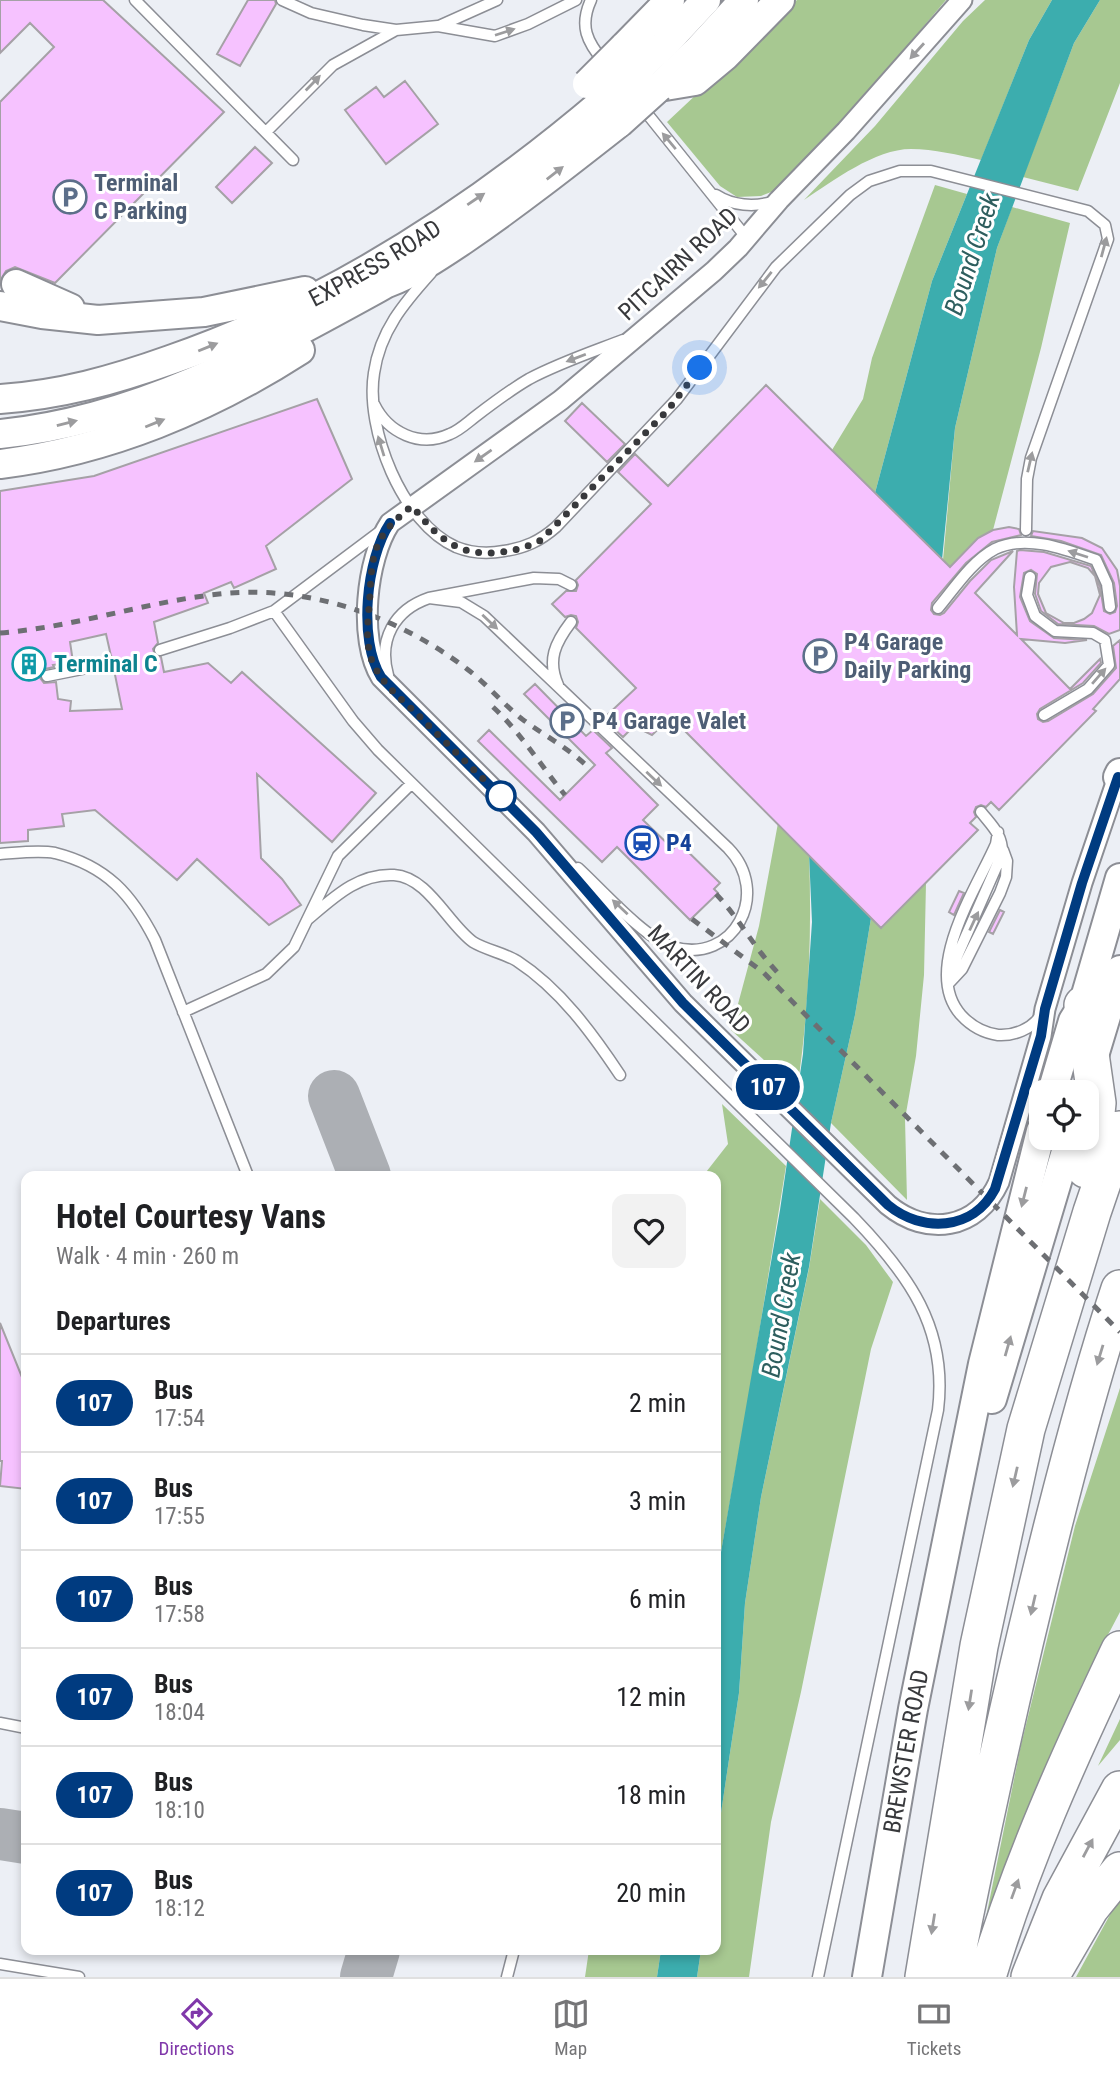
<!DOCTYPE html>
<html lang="en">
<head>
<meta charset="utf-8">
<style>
  body { margin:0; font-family:"Roboto Condensed",sans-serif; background:#f2f2f2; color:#202124; height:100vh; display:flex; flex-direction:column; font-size:26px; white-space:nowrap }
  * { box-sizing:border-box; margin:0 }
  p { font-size:23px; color:#757577 }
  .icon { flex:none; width:38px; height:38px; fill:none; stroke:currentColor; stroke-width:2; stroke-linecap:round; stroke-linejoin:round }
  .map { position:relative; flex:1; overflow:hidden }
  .side { position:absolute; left:21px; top:1171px; width:700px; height:784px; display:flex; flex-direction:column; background:#fff; border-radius:14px; box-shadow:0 4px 10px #0003 }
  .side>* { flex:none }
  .badge { padding:0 14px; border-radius:23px; font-size:24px; line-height:46px }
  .fabs { position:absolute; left:1029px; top:1080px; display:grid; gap:14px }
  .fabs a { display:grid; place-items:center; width:70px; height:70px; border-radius:14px; background:#fff; box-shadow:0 4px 10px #0003; font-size:35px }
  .you { position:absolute; width:35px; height:35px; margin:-18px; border:5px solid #fff; border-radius:50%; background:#1a73e8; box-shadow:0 0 0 10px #1a73e833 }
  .map>.badge { position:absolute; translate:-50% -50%; box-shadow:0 0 0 4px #fff }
  h2 { padding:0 35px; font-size:26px; line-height:63px }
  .round { display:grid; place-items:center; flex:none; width:74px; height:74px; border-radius:14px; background:#f2f2f2 }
  .overview { display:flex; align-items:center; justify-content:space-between; height:119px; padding:0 35px }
  h1 { font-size:33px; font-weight:700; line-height:52px }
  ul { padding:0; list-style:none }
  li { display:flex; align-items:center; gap:21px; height:98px; padding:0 35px; border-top:2px solid #e0e0e0 }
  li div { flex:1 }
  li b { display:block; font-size:26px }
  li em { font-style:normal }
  li .badge { min-width:77px; font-weight:700; text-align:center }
  .tab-bar { display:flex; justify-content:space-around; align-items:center; height:98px; border-top:2px solid #e0e0e0; background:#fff; font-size:19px; color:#757577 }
  .tab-bar a { display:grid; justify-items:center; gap:4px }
  .tab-bar .on { color:#8038aa }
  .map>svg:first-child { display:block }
</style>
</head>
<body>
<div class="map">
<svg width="1120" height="1977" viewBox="0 0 1120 1977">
  <rect width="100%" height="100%" fill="#eceff5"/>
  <path fill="#a7c891" d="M 797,0 L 946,0 L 824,144 L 779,189 L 761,196 L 737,197 L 720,186 L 667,122 Z
    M 985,0 L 1052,0 L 1029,40 L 981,160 C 958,155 934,149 911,149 C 875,149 833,181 804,200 L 875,126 L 963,21 Z
    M 1100,0 L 1120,0 L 1120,83 L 1078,191 L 1023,177 L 1074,43 Z
    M 935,185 L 967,194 L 932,281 L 875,493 L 832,450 L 863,399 L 872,358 Z
    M 1012,207 L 1070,223 L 1041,348 L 993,530 L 978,538 L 950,567 L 943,560 L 955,428 L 997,248 Z
    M 778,823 L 809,854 C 812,933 809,1011 797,1090 L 731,1030 L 759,926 Z
    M 926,883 L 924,975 L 916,1056 L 905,1119 L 907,1200 L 831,1123 L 855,1015 L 871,918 L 882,928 Z
    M 722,1104 L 786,1166 L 748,1401 L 721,1552 L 716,1614 L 716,1176 L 703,1176 L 728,1144 Z
    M 820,1199 L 866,1245 L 893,1282 L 871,1349 L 801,1692 L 771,1822 L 749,1977 L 697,1977 L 701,1950 L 716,1950 L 716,1846 L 739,1693 L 745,1603 L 761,1497 L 809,1268 Z
    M 1120,1388 L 1120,1612 L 1082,1684 L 982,1937 L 1021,1745 L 1075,1526 Z
    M 1120,1719 L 1120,1740 L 1098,1766 Z
    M 1120,1900 L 1120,1977 L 1076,1977 L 1112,1911 Z
    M 589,1950 L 661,1950 L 657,1977 L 585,1977 Z"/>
  <path fill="#3cadae" d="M 1052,0 L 1100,0 L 1074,43 L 997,248 L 955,428 L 942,560 L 875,493 L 932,281 L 1029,40 Z
    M 809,854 L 871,918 L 855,1015 L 831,1123 L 809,1267 L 761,1497 L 745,1603 L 739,1693 L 716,1846 L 716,1614 L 721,1552 L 780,1210 L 803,1054 L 812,922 Z
    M 661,1950 L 701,1950 L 697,1977 L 657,1977 Z"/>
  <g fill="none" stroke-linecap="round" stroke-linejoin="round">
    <path stroke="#acafb4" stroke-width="52" d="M 334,1096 L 365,1176
      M 0,1834 L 26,1838
      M 366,1977 L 374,1950"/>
  </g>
  <path fill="#f6c2ff" stroke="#a5a1a6" stroke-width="2" fill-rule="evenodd" d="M 0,0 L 103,0 L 224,112 L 55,283 L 15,267 L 6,271 L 0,281 L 0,102 L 54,47 L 30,23 L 0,53 Z
    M 248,0 L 275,0 L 276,4 L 240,66 L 217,54 Z
    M 405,81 L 438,124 L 386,164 L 345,110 L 376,87 L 384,97 Z
    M 255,147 L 272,163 L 232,203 L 216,187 Z
    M 766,385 L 950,567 L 978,538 L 993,530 L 1009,527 L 1019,529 L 1021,535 L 992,542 L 966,563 L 932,603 L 931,610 L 934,614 L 940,615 L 944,613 L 970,581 L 991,560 L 1013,551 L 975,593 L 1017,635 L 1014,587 L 1017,551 L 1020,550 L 1044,552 L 1091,566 L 1100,586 L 1104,611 L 1110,614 L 1115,612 L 1117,606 L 1114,583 L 1101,555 L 1061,541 L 1031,536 L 1033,531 L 1082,538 L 1102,548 L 1117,570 L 1120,586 L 1120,630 L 1109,634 L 1094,626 L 1058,624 L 1041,611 L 1035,594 L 1037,574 L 1031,570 L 1024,573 L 1020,597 L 1030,621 L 1054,638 L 1087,640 L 1065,643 L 1021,639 L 1070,689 L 1100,659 L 1101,663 L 1083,683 L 1040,709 L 1037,714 L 1038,719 L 1043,722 L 1048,721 L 1093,694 L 1116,668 L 1113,646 L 1120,640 L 1120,679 L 1093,709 L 1096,711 L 999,810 L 991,802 L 986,807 L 981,805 L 976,807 L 974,812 L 976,817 L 970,823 L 978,830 L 881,928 L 671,717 L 652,735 L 634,726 L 623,737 L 603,719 L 636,688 L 576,628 L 578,622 L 576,616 L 571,615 L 565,617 L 552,604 L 566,591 L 576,591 L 578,585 L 576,580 L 651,504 L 618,472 L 635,454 L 668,486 ZM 1070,562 L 1088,568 L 1095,576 L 1100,595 L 1092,613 L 1084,619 L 1074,623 L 1064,623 L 1046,613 L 1038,594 L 1039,583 L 1051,567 Z
    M 317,399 L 352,479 L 266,546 L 276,569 L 234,588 L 231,582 L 204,593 L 208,603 L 154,622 L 158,643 L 153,649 L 155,655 L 161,657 L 164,672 L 208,663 L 231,683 L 242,672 L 376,793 L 332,842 L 257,774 L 261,858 L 282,879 L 301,905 L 269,925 L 197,859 L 177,880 L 95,810 L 62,814 L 64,826 L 28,830 L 28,841 L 0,843 L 0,491 L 94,476 ZM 106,634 L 111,656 L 119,661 L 119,666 L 114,670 L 122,709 L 70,711 L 71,701 L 58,699 L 56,682 L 44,683 L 40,678 L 40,673 L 45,669 L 54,667 L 53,665 L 73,662 L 70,642 Z
    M 582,403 L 625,444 L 607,462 L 565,421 Z
    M 535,684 L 586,736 L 593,730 L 612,748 L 606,753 L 658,805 L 643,820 L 673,849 L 679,843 L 720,883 L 714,889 L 718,893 L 690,920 L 617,847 L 602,862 L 478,741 L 489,730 L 560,800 L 595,765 L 524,694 Z
    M 959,891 L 964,893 L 954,915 L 949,912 Z
    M 1000,910 L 1004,912 L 993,934 L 989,932 Z
    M 0,1323 L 26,1387 L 26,1489 L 0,1486 L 2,1461 L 0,1461 Z"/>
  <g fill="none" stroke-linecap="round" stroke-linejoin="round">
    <defs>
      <path id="lane" d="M 135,0 L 293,160
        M 282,0 L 311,13 L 363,25 L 396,30 L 438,26 L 495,36 L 528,24 L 576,0
        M 591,0 C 579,26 587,42 604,62
        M 439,26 L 497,0
        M 641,106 L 746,237
        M 266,132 L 333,65 L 396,30
        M 716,195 C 733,206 754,207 772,202
        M 431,273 C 404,303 380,331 374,373 C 365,429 402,523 456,547 C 471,553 488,554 504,551 C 525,548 540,541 556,527 L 677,399 L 776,267 L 850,195 L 869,181 L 900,171 L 931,171 L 1088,211 L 1105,225 L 1108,239 L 1031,458 L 1027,479 L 1026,530
        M 374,404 C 388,433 420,448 450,434 C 460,430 468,422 476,416 C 493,403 510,390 529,379 C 559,363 592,352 623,340
        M 1030,577 L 1027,595 L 1035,616 L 1055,631 L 1093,633 L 1105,640 L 1109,665 L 1088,689 L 1044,715
        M 429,598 L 461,602 L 484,616 L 728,848 C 772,893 734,965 673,947 C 645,939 601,889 578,868
        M 938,608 C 954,589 972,561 995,549 C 1026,534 1065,549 1096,560 L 1107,584 L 1110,607
        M 274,611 L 382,530
        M 160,650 L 230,628 L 274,611 L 353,721 L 378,750 L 854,1218 C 908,1274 948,1328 938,1410 L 818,1977
        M 388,675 C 378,640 394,610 429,598 L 534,578 L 559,579 L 571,585
        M 47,676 L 112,663
        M 558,685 C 547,660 555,643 571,622
        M 998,832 L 996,844 C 977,888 921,970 961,1015 C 971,1026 984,1033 998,1035 C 1014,1036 1032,1029 1041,1015
        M 0,854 C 17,853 38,850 55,853 C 107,866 132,895 155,940 L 248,1176
        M 307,920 C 333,898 358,873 394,875 C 428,877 448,924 473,942 C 486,950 504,953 517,961 C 560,989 592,1033 620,1075
        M 951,970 L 1002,854 C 1003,835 992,826 981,812
        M 948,984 L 962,969 L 1000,893 L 1006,877 L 1007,861 L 1003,850
        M 183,1012 L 266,974 L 294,947 L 338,856 L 411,784
        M 0,1723 L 26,1728
        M 0,1964 L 79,1977
        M 507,1977 L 514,1950"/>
      <path id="street" d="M 962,0 L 846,131 L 779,200 L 738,248 L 714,271 L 561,400 L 390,523 C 366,559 358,640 381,677 L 536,832 L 683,1003 L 888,1205 C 927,1237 977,1230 999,1182 L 1041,1036 L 1045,1009 L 1082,883 L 1118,777"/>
      <g id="secondary">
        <path d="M 624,47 L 670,0"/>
        <path d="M 640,67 L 665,44 L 706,0"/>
        <path d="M 659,87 L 695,81 L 725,56 L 780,0"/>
        <path d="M 659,87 L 697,51 L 744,0"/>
        <path d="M 16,284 L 70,308"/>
        <path d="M 0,306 L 42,314 L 98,320 L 204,312 L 305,291"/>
        <path id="s1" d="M 0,399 C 60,395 114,380 170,360 C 330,305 476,210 604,101"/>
        <path d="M 0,434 C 142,420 265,350 387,283 C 414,273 439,256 463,240 C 517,203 568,163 619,123"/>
        <path d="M 0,464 C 107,451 210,408 300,350"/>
        <path d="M 1118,777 L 1120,773"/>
        <path d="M 1093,1059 L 1120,970"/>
        <path d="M 1052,1092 L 1073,1021 L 1083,1005 L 1120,878"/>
        <path d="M 992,1399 L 1070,1138"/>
        <path id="s2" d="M 867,1977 L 913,1709 L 983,1364 L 1041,1131"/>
      </g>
      <path id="highway" d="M 1083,1005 L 1097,1103 L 1094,1133 L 1086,1169
        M 1052,1973 L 1090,1908 L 1120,1871
        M 924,1977 L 979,1646 L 1026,1429 L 1092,1212 L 1120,1130
        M 952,1977 C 982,1826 1015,1675 1053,1525 C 1073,1446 1094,1367 1120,1289
        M 987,1977 C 1021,1863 1069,1757 1120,1650
        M 1030,1977 L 1061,1899 L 1120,1790"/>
    </defs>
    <use href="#lane" stroke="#8c8e95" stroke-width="13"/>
    <use href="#street" stroke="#8c8e95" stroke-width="23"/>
    <use href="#secondary" stroke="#8c8e95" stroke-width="32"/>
    <use href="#highway" stroke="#8c8e95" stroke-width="40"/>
    <use href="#lane" stroke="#fff" stroke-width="10"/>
    <use href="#street" stroke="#fff" stroke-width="19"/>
    <use href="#secondary" stroke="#fff" stroke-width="28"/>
    <use href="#highway" stroke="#fff" stroke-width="37"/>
    <path stroke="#6d6f73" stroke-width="5" stroke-dasharray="9 9" stroke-linecap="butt" d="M 0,633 C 75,627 145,602 219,594 C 306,584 398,616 467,669 C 487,684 503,704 522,719 C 545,736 570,749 590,769
      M 493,707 C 521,733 541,766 565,795
      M 716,894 C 740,919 755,950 780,975
      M 692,919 L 764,973 L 1120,1332"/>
    <defs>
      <path id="secondary-bridge" d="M 587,84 L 624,47
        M 604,101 L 640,67
        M 619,123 L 659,87"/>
    </defs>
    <use href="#secondary-bridge" stroke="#8c8e95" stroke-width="32" stroke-linecap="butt"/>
    <use href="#secondary-bridge" stroke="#fff" stroke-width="28"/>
  </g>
  <defs><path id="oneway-solid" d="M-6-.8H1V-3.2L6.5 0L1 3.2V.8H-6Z" transform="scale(1.75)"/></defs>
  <g fill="#9c9c9e">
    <use href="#oneway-solid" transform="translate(505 32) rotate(-18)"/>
    <use href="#oneway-solid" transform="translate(917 51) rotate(132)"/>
    <use href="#oneway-solid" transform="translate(313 83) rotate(-46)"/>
    <use href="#oneway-solid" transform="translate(669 141) rotate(-130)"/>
    <use href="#oneway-solid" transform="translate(555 173) rotate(-38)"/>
    <use href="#oneway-solid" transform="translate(476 199) rotate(-34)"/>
    <use href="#oneway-solid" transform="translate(1104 247) rotate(-75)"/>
    <use href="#oneway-solid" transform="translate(765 280) rotate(129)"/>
    <use href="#oneway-solid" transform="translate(208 347) rotate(-22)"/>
    <use href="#oneway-solid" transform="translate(576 358) rotate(159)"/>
    <use href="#oneway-solid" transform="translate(67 423) rotate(-14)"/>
    <use href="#oneway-solid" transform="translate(155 423) rotate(-22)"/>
    <use href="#oneway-solid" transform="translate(381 446) rotate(-107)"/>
    <use href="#oneway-solid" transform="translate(483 456) rotate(145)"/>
    <use href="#oneway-solid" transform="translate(1030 462) rotate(-77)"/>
    <use href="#oneway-solid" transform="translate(1078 554) rotate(-162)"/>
    <use href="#oneway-solid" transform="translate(490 622) rotate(43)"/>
    <use href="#oneway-solid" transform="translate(1099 676) rotate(-49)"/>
    <use href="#oneway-solid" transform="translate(654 779) rotate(43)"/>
    <use href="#oneway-solid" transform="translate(620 907) rotate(-137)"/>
    <use href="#oneway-solid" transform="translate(974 921) rotate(-65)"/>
    <use href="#oneway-solid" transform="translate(1024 1197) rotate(104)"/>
    <use href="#oneway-solid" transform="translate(1008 1346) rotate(-74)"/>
    <use href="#oneway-solid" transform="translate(1100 1355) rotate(107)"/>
    <use href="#oneway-solid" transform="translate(1015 1477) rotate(103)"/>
    <use href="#oneway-solid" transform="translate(1033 1605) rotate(103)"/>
    <use href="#oneway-solid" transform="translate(970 1700) rotate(99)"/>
    <use href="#oneway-solid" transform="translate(1088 1848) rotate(-62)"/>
    <use href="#oneway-solid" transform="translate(1015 1889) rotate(-70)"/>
    <use href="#oneway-solid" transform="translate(933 1924) rotate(99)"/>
  </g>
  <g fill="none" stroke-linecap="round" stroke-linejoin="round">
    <defs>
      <path id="line" d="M 390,523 C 366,559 358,640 381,677 L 536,832 L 683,1003 L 888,1205 C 922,1233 973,1231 995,1189 L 1041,1036 L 1045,1009 L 1082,883 L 1118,777"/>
    </defs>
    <use href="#line" stroke="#fff" stroke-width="16"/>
    <use href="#line" stroke="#003b80" stroke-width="10"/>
    <path stroke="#38393c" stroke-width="7" stroke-dasharray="0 12.6" d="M 501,796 C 474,770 447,744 421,718 C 404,701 381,684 372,661 C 364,640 369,615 370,593 C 372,548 377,534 412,506 C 423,519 433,532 447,541 C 473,560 514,554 541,540 L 668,410 L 700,368"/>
  </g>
  <defs>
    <symbol id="parking-ring" viewBox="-11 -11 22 22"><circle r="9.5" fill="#fff" stroke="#5c6f8a" stroke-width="1.5"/><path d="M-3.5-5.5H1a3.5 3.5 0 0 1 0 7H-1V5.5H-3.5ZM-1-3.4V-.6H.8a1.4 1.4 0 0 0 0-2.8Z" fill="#5c6f8a"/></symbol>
    <symbol id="building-ring" viewBox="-11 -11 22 22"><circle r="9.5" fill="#fff" stroke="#0f9aa8" stroke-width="1.5"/><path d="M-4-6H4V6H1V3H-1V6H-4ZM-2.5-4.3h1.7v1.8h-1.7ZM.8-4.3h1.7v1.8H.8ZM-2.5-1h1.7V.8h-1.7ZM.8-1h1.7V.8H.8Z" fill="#0f9aa8"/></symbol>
    <symbol id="station-ring" viewBox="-11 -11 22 22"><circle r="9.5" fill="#fff" stroke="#1a4fb4" stroke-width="1.5"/><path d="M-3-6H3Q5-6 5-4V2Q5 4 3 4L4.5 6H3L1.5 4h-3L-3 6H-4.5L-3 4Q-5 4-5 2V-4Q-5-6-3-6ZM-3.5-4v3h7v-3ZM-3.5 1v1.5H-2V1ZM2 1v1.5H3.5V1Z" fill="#1a4fb4"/></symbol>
  </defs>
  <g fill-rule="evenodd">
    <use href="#parking-ring" x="51" y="178" width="38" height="38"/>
    <use href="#parking-ring" x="801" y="637" width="38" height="38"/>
    <use href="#building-ring" x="10" y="645" width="38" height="38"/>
    <use href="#parking-ring" x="548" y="702" width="38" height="38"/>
    <use href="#station-ring" x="623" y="824" width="38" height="38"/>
  </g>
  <circle fill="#fff" stroke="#003b80" stroke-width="3.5" cx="501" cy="796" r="14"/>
  <g text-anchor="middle" stroke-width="6" stroke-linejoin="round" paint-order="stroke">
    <g font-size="24" font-weight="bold" fill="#4e5e75" stroke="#fff" text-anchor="start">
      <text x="94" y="191">Terminal<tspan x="94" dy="28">C Parking</tspan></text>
      <text x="844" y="650">P4 Garage<tspan x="844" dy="28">Daily Parking</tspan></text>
      <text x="592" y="729">P4 Garage Valet</text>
    </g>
    <g font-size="24" fill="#38393c" stroke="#fff">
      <text dy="8" stroke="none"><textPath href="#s1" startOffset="402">EXPRESS ROAD</textPath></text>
      <text transform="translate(678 264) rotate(-43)" y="8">PITCAIRN ROAD</text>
      <text transform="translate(699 979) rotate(47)" y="8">MARTIN ROAD</text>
      <text dy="8" stroke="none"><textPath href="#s2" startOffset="229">BREWSTER ROAD</textPath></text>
    </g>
    <g font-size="24" font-weight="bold" fill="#0d838f" stroke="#fff" text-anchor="start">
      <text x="54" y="672">Terminal C</text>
    </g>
    <g font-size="24" font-weight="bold" fill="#164399" stroke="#fff" text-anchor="start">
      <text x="666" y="851">P4</text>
    </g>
    <g font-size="26" font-style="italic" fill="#2e5e5e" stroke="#fff">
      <text transform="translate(972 254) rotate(-72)" y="9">Bound Creek</text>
      <text transform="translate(781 1315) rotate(-80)" y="9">Bound Creek</text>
    </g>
  </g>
</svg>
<div class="fabs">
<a><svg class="icon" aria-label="locate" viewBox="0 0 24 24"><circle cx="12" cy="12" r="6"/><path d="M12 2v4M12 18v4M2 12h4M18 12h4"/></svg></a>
</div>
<div class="you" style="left:700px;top:368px"></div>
<b class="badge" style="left:768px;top:1087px;background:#003b80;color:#fff">107</b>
<section class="side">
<div class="overview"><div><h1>Hotel Courtesy Vans</h1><p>Walk · 4 min · 260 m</p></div><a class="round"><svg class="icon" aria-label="heart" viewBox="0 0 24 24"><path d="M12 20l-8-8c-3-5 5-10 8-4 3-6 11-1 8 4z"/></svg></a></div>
<h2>Departures</h2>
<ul>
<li><span class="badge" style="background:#003b80;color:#fff">107</span><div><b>Bus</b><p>17:54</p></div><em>2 min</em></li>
<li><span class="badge" style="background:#003b80;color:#fff">107</span><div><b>Bus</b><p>17:55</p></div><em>3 min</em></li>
<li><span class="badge" style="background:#003b80;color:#fff">107</span><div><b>Bus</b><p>17:58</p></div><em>6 min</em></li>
<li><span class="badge" style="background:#003b80;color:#fff">107</span><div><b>Bus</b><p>18:04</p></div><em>12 min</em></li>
<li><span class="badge" style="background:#003b80;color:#fff">107</span><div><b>Bus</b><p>18:10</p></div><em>18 min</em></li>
<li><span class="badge" style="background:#003b80;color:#fff">107</span><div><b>Bus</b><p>18:12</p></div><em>20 min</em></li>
</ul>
</section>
</div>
<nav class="tab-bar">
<a class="on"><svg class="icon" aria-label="directions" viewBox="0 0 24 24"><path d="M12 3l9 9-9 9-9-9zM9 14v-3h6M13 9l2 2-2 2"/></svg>Directions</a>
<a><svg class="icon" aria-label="map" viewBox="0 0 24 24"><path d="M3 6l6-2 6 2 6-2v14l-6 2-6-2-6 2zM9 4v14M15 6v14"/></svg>Map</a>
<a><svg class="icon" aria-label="tickets" viewBox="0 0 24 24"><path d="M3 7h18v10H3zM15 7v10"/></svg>Tickets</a>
</nav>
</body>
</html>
